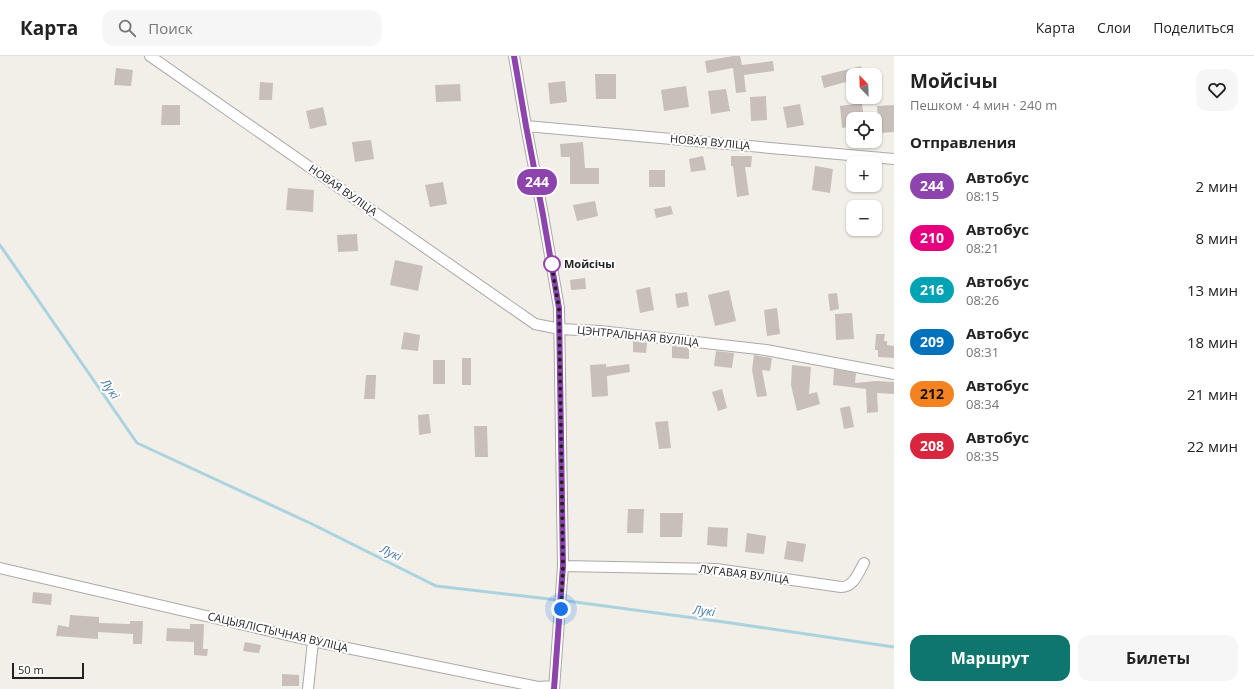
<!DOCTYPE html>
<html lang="ru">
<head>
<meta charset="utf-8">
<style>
  body { margin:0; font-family:"Open Sans",sans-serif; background:#f6f6f6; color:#222; height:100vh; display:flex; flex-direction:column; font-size:15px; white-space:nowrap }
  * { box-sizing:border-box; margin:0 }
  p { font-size:13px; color:#767676 }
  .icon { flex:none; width:22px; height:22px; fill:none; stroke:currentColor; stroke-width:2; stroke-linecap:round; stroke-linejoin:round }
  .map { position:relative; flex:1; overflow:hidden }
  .side { display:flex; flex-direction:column; background:#fff; width:360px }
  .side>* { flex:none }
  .badge { padding:0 8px; border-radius:13px; font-size:14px; line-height:26px }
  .needle { width:26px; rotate:337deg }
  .controls { position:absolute; left:846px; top:12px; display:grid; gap:8px }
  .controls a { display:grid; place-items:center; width:36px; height:36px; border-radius:8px; background:#fff; box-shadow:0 1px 3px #0004; font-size:20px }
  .scale { position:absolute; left:12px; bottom:10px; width:72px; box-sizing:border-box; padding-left:4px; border:2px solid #222; border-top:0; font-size:11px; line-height:14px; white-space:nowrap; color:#222; -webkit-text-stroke:3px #fff; paint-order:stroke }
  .you { position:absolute; width:20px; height:20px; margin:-10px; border:3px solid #fff; border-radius:50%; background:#1a73e8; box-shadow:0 0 0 6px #1a73e833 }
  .map>.badge { position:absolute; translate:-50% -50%; box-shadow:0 0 0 2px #fff }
  h2 { padding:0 16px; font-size:15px; line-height:36px }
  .round { display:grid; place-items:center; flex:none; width:42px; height:42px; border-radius:12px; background:#f6f6f6 }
  .headline { display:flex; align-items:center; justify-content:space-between; height:68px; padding:0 16px }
  h1 { font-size:19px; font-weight:700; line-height:30px }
  .cta { display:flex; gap:8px; margin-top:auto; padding:8px 16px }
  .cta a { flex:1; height:46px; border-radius:12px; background:#0f766e; color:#fff; font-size:16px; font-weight:700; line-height:46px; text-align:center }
  .cta a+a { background:#f6f6f6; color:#222 }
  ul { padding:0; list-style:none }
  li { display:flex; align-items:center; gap:12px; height:52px; padding:0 16px }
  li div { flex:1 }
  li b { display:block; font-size:15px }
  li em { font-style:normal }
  li .badge { min-width:44px; font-weight:700; text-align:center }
  header { display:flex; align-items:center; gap:24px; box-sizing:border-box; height:56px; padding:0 20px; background:#fff; border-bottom:1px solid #e0e0e0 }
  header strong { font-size:19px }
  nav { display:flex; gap:22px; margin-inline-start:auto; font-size:14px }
  .search { width:280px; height:36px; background:#f6f6f6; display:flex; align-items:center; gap:10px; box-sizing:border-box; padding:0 14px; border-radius:12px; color:#767676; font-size:15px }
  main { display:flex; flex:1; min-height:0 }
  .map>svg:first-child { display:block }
</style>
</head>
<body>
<header>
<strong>Карта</strong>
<div class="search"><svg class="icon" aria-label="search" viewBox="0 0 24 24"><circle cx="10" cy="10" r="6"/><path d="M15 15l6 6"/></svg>Поиск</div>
<nav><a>Карта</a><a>Слои</a><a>Поделиться</a></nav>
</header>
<main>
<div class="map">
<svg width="894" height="633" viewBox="0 0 894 633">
  <rect width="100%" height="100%" fill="#f2efe9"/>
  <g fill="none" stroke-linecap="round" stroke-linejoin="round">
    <path stroke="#aad3df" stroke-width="3" d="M 0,189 L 137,387 L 312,468 L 436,530 L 575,546 L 724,566 L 894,591"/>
  </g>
  <path fill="#c7bfb8" d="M 733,0 L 740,0 L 742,9 L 773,5 L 774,15 L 744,19 L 746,36 L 736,37 L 733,12 L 707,17 L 705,5 Z
    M 861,10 L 863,19 L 853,19 L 853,24 L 824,32 L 821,20 Z
    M 116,12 L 133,14 L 131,30 L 114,29 Z
    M 595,18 L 616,18 L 616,43 L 596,43 Z
    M 565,25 L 567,46 L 550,48 L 548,27 Z
    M 260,26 L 273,27 L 272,44 L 259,44 Z
    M 460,28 L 461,45 L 436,46 L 435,29 Z
    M 686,30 L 689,51 L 664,55 L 661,34 Z
    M 726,33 L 730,55 L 711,58 L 708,35 Z
    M 766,40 L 767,64 L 751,65 L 750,41 Z
    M 862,47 L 864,63 L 853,63 L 853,70 L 842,72 L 840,50 Z
    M 800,48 L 804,69 L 787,72 L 783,51 Z
    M 162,49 L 180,49 L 180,69 L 161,69 Z
    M 894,49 L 894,76 L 879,77 L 877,50 Z
    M 323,51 L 327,69 L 310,73 L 306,55 Z
    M 371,84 L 374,103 L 355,106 L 352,86 Z
    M 583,86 L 585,112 L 599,112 L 599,128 L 570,128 L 570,101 L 561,101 L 560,88 Z
    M 703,100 L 706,114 L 691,116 L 689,103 Z
    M 731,100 L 752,100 L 751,111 L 745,111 L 749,139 L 737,141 L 733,110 L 731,110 Z
    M 815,110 L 833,113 L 830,137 L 812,134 Z
    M 649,114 L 665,114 L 665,131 L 649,131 Z
    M 443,126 L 447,148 L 430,151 L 425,129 Z
    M 288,132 L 314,134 L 313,156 L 286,154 Z
    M 595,145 L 598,160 L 577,165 L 573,149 Z
    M 671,150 L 673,158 L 656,162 L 654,153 Z
    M 357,178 L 358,195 L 338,196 L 337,179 Z
    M 395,204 L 423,210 L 418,235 L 390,229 Z
    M 585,222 L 586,233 L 571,234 L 570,224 Z
    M 650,231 L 654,254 L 640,257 L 636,234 Z
    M 729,234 L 736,265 L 715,270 L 708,239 Z
    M 687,236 L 689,250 L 677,252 L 675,238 Z
    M 837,237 L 839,253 L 830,255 L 828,238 Z
    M 777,252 L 780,278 L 767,280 L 764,254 Z
    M 852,257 L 854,283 L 836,284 L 835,258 Z
    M 404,276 L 420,279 L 418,295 L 401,293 Z
    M 876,278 L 885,278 L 884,285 L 887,285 L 887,289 L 894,290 L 894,302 L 878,301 L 878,294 L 875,294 Z
    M 633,285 L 647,287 L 646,297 L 633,296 Z
    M 672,290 L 689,292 L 689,303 L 672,302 Z
    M 716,295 L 734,297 L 732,312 L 714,310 Z
    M 754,299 L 772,302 L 770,315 L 762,314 L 767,340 L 757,341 L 752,314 Z
    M 462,302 L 471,302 L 471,329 L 462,329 Z
    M 433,304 L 445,304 L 445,328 L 433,328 Z
    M 606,308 L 606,311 L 629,308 L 630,316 L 607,320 L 608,340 L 592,341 L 590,309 Z
    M 792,309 L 811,311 L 809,338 L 817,336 L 820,348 L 797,355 L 791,329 Z
    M 834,313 L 856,317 L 855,327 L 876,325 L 894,326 L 894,338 L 877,337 L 878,356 L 867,357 L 866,333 L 833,329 Z
    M 366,319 L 376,319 L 375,343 L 364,343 Z
    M 722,333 L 727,352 L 718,355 L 712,336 Z
    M 850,350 L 854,371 L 844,373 L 840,352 Z
    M 429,358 L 431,377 L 419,379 L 418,359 Z
    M 668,365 L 671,392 L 659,393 L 655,366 Z
    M 474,370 L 487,370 L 488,401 L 475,401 Z
    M 628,453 L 644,453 L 643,477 L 627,477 Z
    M 660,457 L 683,457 L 682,481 L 660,481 Z
    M 708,471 L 728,472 L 727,491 L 707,489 Z
    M 747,477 L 766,480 L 764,498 L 745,496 Z
    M 787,485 L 806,488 L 803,506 L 784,503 Z
    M 33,536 L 52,538 L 51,549 L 32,547 Z
    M 70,559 L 99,561 L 99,567 L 130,568 L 130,565 L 143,565 L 142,588 L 133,588 L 133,578 L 98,576 L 98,583 L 56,580 L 58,569 L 69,571 Z
    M 190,568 L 204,568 L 203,593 L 208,593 L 207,600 L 194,599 L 194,586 L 166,585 L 167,572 L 190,573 Z
    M 245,586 L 261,589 L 259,597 L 243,595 Z
    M 282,618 L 299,619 L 299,630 L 282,630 Z"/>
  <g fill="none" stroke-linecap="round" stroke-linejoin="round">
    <defs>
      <path id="minor" d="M 150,0 L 535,268 L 560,273 L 600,275 L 766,294 L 894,318
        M 514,0 L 526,70 L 543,159 L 559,252 L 563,510 L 554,633
        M 526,70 L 894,103
        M 563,510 L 716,513 L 841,531 C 854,531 858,517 864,507
        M 0,512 L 313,585 L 538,631 L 554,630
        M 308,633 L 313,585"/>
    </defs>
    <use href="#minor" stroke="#a9a9a9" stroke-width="12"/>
    <use href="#minor" stroke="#fff" stroke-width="10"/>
  </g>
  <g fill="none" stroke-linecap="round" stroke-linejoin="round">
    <defs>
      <path id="line" d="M 514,0 L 526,70 L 543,159 L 559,252 L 563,510 L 554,633"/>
    </defs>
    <use href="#line" stroke="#fff" stroke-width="9"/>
    <use href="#line" stroke="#8e44ad" stroke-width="6"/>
    <path stroke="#222" stroke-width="4" stroke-dasharray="0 7.2" d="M 552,208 L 551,206 L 559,252 L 563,510 L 561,553"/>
  </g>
  <circle fill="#fff" stroke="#8e44ad" stroke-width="2" cx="552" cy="208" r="8"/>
  <g text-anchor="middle" stroke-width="4" stroke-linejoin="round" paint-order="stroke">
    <g font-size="11" fill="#222" stroke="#fff">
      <text transform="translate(710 86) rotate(5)" y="4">НОВАЯ ВУЛІЦА</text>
      <text transform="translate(343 134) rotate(35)" y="4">НОВАЯ ВУЛІЦА</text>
      <text transform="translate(638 280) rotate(6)" y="4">ЦЭНТРАЛЬНАЯ ВУЛІЦА</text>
      <text transform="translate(744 518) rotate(7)" y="4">ЛУГАВАЯ ВУЛІЦА</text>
      <text transform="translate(278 576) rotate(13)" y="4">САЦЫЯЛІСТЫЧНАЯ ВУЛІЦА</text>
    </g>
    <g font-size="11" font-weight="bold" fill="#222" stroke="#fff" text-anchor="start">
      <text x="564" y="212">Мойсічы</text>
    </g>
    <g font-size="12" font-style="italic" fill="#4a7aab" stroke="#fff">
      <text transform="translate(110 333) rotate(55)" y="4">Лукі</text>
      <text transform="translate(391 497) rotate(26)" y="4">Лукі</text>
      <text transform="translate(704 555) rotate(8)" y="4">Лукі</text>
    </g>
  </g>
</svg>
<div class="controls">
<a><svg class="needle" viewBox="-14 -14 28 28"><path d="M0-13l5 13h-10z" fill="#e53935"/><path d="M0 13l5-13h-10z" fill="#767676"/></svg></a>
<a><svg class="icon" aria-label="locate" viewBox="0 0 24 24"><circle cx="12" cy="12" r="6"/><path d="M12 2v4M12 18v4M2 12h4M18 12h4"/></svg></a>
<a>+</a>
<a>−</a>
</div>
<div class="scale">50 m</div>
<div class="you" style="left:561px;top:553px"></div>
<b class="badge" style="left:537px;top:126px;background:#8e44ad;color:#fff">244</b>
</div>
<section class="side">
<div class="headline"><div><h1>Мойсічы</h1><p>Пешком · 4 мин · 240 m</p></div><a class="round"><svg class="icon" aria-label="heart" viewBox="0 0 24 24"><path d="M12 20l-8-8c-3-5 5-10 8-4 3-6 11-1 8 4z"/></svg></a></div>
<h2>Отправления</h2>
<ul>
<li><span class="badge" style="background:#8e44ad;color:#fff">244</span><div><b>Автобус</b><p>08:15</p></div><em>2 мин</em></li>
<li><span class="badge" style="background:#e6007e;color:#fff">210</span><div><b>Автобус</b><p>08:21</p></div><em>8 мин</em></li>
<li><span class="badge" style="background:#00a3b4;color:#fff">216</span><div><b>Автобус</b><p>08:26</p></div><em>13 мин</em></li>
<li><span class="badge" style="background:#0072bc;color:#fff">209</span><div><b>Автобус</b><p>08:31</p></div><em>18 мин</em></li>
<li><span class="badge" style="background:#f58220;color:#111">212</span><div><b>Автобус</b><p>08:34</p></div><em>21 мин</em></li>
<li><span class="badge" style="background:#d7263d;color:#fff">208</span><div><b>Автобус</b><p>08:35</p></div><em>22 мин</em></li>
</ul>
<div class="cta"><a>Маршрут</a><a>Билеты</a></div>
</section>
</main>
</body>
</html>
